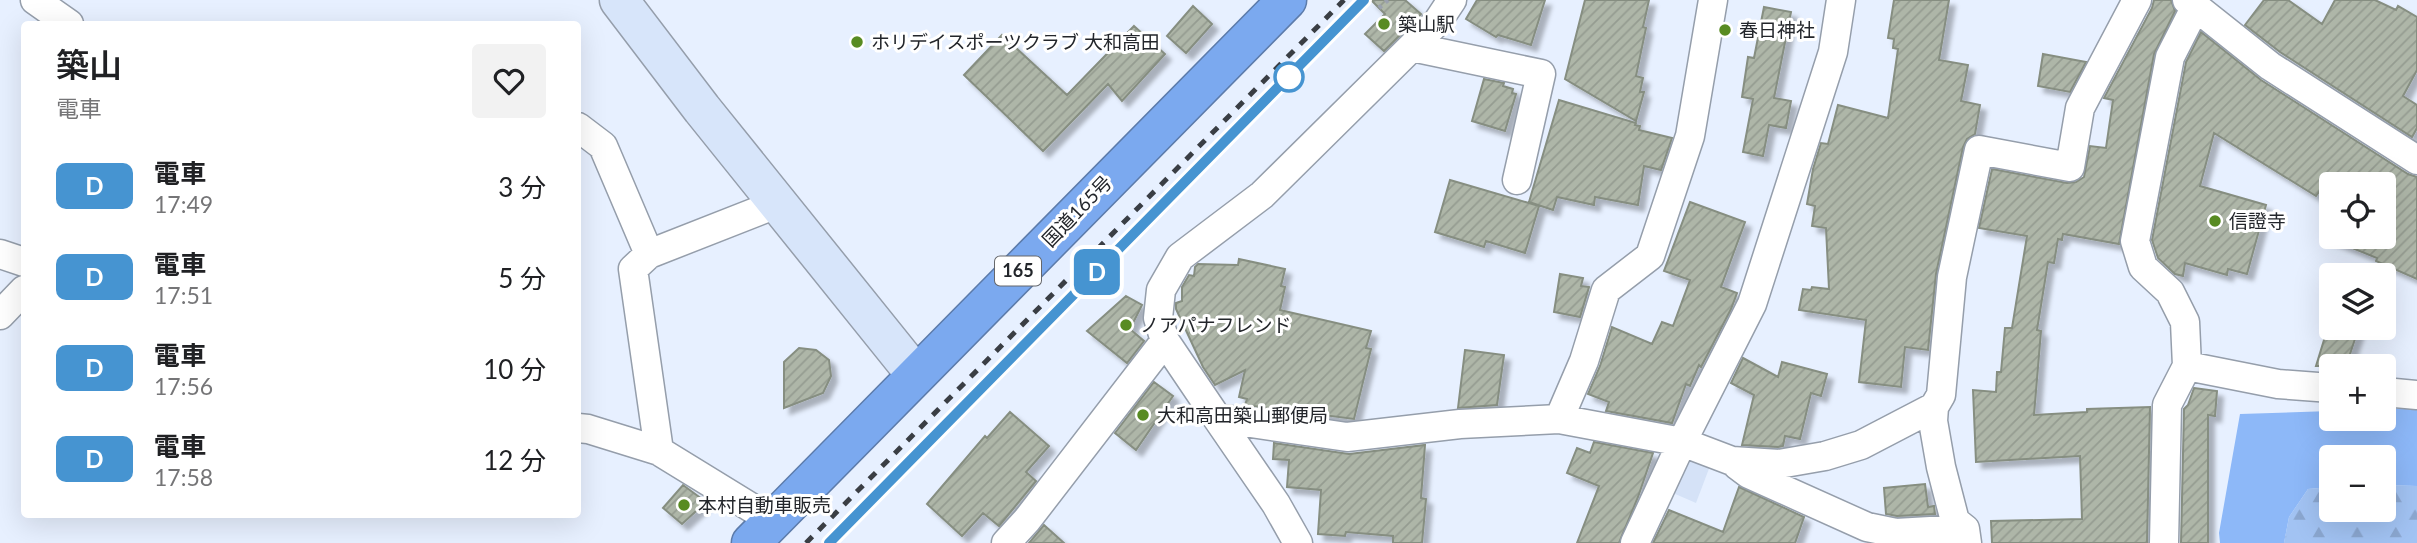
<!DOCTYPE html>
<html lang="ja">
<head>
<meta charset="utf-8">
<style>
  body { margin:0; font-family:Lato,"Noto Sans JP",sans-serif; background:#f2f2f2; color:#202124; height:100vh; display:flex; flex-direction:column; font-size:26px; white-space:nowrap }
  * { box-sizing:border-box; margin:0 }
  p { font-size:23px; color:#757577 }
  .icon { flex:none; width:38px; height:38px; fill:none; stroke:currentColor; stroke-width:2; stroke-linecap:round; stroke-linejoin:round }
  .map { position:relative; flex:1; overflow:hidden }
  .details { position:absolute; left:21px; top:21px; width:560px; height:497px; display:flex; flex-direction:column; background:#fff; border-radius:7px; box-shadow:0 7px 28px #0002 }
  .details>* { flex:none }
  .badge { padding:0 14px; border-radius:10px; font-size:24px; line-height:46px }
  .buttons { position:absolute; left:2319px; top:172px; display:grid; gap:14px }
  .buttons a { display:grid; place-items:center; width:77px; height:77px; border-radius:7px; background:#fff; box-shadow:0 7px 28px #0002; font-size:35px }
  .map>.badge { position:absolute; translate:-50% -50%; box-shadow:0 0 0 4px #fff }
  .round { display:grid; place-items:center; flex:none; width:74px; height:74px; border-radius:7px; background:#f2f2f2 }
  .summary { display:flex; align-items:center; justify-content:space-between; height:119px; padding:0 35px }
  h1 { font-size:33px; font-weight:600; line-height:52px }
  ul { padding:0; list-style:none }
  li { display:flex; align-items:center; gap:21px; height:91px; padding:0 35px }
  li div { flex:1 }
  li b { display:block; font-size:26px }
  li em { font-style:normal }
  li .badge { min-width:77px; font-weight:700; text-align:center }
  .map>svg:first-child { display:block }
</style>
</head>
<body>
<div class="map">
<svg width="2417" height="543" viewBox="0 0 2417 543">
  <defs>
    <pattern id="forest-firs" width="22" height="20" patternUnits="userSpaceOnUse" patternTransform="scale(1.75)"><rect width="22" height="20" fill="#a2c3f3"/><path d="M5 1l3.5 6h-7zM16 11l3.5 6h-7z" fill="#8ba7d0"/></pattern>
    <pattern id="building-hatch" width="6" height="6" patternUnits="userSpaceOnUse" patternTransform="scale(1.75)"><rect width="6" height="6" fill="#aeb6a8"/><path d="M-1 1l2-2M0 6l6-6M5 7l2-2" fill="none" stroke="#959c91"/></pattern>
    <filter id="shadow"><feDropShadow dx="6" dy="6" stdDeviation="2" flood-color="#0004"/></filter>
  </defs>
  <rect width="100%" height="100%" fill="#e7f0ff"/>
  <path fill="#d5e2f7" d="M 1680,454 L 1710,466 L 1696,503 L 1666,490 Z"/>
  <path fill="url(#forest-firs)" d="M 2384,485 L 2417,486 L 2417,543 L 2284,543 L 2289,517 L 2308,489 L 2331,487 L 2331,509 L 2384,509 Z"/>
  <path fill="#8db8f8" d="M 2417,408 L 2417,486 L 2384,485 L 2384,457 L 2331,457 L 2331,487 L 2308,489 L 2289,517 L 2284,543 L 2220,543 L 2219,533 L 2240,414 L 2331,411 L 2331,418 L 2384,418 L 2384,409 Z"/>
  <path fill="url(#building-hatch)" stroke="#868e81" stroke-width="2" filter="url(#shadow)" d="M 1371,0 L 1405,0 L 1421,14 L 1384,51 L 1365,34 L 1385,14 Z
    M 1477,0 L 1545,0 L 1531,45 L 1498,35 L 1496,37 L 1466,19 Z
    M 1585,0 L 1649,0 L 1643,27 L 1646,28 L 1636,76 L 1643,78 L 1640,92 L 1644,92 L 1636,121 L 1565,79 Z
    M 1894,0 L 1949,0 L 1939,60 L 1968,65 L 1961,101 L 1980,105 L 1975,134 L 1967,139 L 1963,147 L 1936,274 L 1928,350 L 1905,347 L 1901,387 L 1859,382 L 1866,320 L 1799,310 L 1803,289 L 1811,290 L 1812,287 L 1829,289 L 1826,228 L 1812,226 L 1815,206 L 1807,204 L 1813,169 L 1821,143 L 1828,144 L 1838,105 L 1888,118 L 1898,49 L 1893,48 L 1894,39 L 1888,38 Z
    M 2154,0 L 2171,0 L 2175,11 L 2154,54 L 2119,244 L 2063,234 L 2062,240 L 2058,239 L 2054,263 L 2048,262 L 2037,330 L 2041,331 L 2034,415 L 2087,412 L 2087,409 L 2150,407 L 2147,543 L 1992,543 L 1991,521 L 2082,519 L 2080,456 L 1976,462 L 1973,390 L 1996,392 L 1997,372 L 2001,372 L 2005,328 L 2012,328 L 2027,236 L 1979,228 L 1992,169 L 2067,183 L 2076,182 L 2084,177 L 2090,146 L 2106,148 L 2113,100 L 2104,98 L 2152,8 Z
    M 2264,0 L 2288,0 L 2322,24 L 2335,0 L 2375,0 L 2396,10 L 2398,6 L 2417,17 L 2417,70 L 2403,96 L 2417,105 L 2417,128 L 2412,137 L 2280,52 L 2245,25 Z
    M 1193,6 L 1212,24 L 1186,53 L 1167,36 Z
    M 1764,7 L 1791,12 L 1774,98 L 1791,101 L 1786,128 L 1769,125 L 1763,156 L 1743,152 L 1753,99 L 1742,97 L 1748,57 L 1754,58 Z
    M 1134,26 L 1165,54 L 1122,101 L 1108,84 L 1043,151 L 964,75 L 1002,35 L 1067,95 Z
    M 2201,32 L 2261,80 L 2408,174 L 2417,177 L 2417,279 L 2376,261 L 2377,258 L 2325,237 L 2384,236 L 2384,184 L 2331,184 L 2331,194 L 2322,188 L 2316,196 L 2214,133 L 2200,186 L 2266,205 L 2247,274 L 2228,269 L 2227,275 L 2185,263 L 2183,276 L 2175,274 L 2158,258 L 2152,240 L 2186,62 Z
    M 2043,54 L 2086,62 L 2070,92 L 2038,86 Z
    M 1484,79 L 1504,83 L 1503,86 L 1513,89 L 1512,93 L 1516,94 L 1505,131 L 1472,121 Z
    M 1559,100 L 1636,123 L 1635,125 L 1640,126 L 1639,130 L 1672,138 L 1661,170 L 1644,166 L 1638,205 L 1595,197 L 1594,205 L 1557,197 L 1553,210 L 1529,202 Z
    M 1450,180 L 1539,206 L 1525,253 L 1486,241 L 1484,247 L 1435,232 Z
    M 1690,202 L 1745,222 L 1721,287 L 1737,293 L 1731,309 L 1701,367 L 1699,365 L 1690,386 L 1686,384 L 1672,423 L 1606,411 L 1609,402 L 1588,394 L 1600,366 L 1612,327 L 1652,344 L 1662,322 L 1673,326 L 1690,280 L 1664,271 Z
    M 1239,259 L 1285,269 L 1281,286 L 1285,287 L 1280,310 L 1371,331 L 1366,348 L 1371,349 L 1354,419 L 1245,405 L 1247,399 L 1239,397 L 1245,370 L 1215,385 L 1203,367 L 1176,309 L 1176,303 L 1182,301 L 1182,287 L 1189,275 L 1194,276 L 1195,267 L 1198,264 L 1238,265 Z
    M 1560,274 L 1583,278 L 1581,286 L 1589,287 L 1580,317 L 1554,312 Z
    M 1126,296 L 1142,305 L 1130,329 L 1144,341 L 1127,363 L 1087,331 Z
    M 2328,327 L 2359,327 L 2346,366 L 2316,366 Z
    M 799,348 L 816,350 L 829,360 L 831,376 L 823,393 L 784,408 L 784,362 Z
    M 1465,350 L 1504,355 L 1497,405 L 1458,408 Z
    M 1743,358 L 1778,377 L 1782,362 L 1827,374 L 1821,396 L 1811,393 L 1800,439 L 1785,436 L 1783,446 L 1778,447 L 1742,445 L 1754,395 L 1731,383 Z
    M 1154,382 L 1173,396 L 1136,450 L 1115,433 Z
    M 2194,388 L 2217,391 L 2215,416 L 2208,415 L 2208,543 L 2181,543 L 2184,409 L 2188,405 Z
    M 1010,412 L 1049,446 L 1026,472 L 1036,481 L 999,526 L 983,513 L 962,536 L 927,504 L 985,436 L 987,438 Z
    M 1594,442 L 1653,453 L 1638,497 L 1619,543 L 1577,543 L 1599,486 L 1567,473 L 1577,448 L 1590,453 Z
    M 1274,443 L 1349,454 L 1425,445 L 1421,498 L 1426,499 L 1422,543 L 1393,543 L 1393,536 L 1346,532 L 1345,536 L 1318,534 L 1321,490 L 1287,487 L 1289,460 L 1273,459 Z
    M 1925,484 L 1928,507 L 1934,506 L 1935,514 L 1897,516 L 1886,514 L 1884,488 Z
    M 683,485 L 706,502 L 682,524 L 663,508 Z
    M 1739,487 L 1804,517 L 1795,543 L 1653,543 L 1669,510 L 1723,532 Z
    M 1044,525 L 1064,543 L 1029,543 Z"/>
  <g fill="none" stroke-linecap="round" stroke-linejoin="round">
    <defs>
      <path id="street" d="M 35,0 L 69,24
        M 1452,0 L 1438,21 L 1262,195 L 1180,257 L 1161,290 L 1158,318 L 1165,341 L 1217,418 L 1347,437 L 1460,424 L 1559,419 L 1682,442 L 1732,461 L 1779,464 L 1825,456 L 1861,445 L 1934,407
        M 2187,0 L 2270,66 L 2417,160
        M 1412,47 L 1541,74 L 1517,180
        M 578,127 L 603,146 L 649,254
        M 0,254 L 24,262
        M 0,315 L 24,290
        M 2187,366 L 2278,384 L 2331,388
        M 2384,392 L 2417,395
        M 1217,418 L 1276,504 L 1298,543
        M 1559,419 L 1584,361 L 1606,290 L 1650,256 L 1690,136 L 1713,0
        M 578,428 L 588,429 L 659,451 L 773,521
        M 659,451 L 633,269 L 649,254 L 779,203
        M 1737,465 L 1749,474 L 1867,527 L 1896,533 L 1965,529
        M 1006,543 L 1027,520 L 1165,341
        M 1635,543 L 1682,442 L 1752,304 L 1833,52 L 1841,0
        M 1967,543 L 1965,529 L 1955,521 L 1941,467 L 1933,421 L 1934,407 L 1941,395 L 1952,277 L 1979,150 L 2070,167 L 2080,108 L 2137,0
        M 2164,543 L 2167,405 L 2187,366 L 2185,322 L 2170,292 L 2143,267 L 2135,241 L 2170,57 L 2196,6"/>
      <path id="secondary" d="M 619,0 L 702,109 L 916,375"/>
      <path id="highway" d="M 751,543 L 1287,0"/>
    </defs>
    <use href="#street" stroke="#959eab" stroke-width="31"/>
    <use href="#secondary" stroke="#959eab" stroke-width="41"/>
    <use href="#highway" stroke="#5c7baa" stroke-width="41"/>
    <path stroke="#9ba1ad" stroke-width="4.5" stroke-dasharray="3.5 5" stroke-linecap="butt" d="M 1379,8 L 1388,0"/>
    <use href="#street" stroke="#fff" stroke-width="28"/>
    <use href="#secondary" stroke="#d7e5fa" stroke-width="38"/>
    <use href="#highway" stroke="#7ba9ef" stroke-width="38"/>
    <path stroke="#3a3e44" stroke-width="5" stroke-dasharray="9 9" stroke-linecap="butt" d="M 806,543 L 1344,0
      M 828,543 L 1364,0"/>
  </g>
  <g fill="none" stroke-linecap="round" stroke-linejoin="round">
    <defs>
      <path id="line" d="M 829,543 L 1364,0"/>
    </defs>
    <use href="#line" stroke="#fff" stroke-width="16"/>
    <use href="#line" stroke="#4694d1" stroke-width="10"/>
  </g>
  <g fill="#588b22" stroke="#fff" stroke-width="2.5">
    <circle cx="1384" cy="24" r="7"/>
    <circle cx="1725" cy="30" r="7"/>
    <circle cx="857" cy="42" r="7"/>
    <circle cx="2215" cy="221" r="7"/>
    <circle cx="1126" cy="325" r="7"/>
    <circle cx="1143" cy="415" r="7"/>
    <circle cx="684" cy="505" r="7"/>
  </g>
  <circle fill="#fff" stroke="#4694d1" stroke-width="3.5" cx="1289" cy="77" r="14"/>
  <g text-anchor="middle" stroke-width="6" stroke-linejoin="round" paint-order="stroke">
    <rect fill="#fff" stroke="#65676b" stroke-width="2" x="995" y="256.5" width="46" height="29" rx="5"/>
    <g font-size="18" font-weight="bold" fill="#23262b">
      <text x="1018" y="277">165</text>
    </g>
    <g font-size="19" fill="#23262b" stroke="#fff" text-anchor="start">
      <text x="1398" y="31">築山駅</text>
      <text x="1739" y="37">春日神社</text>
      <text x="871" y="49">ホリデイスポーツクラブ 大和高田</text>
      <text x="2229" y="228">信證寺</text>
      <text x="1140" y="332">ノアパナフレンド</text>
      <text x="1157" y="422">大和高田築山郵便局</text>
      <text x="698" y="512">本村自動車販売</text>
    </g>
    <g font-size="19" fill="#23262b" stroke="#fff">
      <text transform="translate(1077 211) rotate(-46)" y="7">国道165号</text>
    </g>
  </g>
</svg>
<div class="buttons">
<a><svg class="icon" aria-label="locate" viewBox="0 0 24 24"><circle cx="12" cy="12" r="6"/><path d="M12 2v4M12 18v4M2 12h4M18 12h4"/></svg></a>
<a><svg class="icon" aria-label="layers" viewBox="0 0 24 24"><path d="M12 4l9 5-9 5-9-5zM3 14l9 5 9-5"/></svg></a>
<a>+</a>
<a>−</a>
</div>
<b class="badge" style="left:1097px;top:272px;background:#4694d1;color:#fff">D</b>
<section class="details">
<div class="summary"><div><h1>築山</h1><p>電車</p></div><a class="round"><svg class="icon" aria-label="heart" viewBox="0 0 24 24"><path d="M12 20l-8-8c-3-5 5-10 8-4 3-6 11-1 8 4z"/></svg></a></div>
<ul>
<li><span class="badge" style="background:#4694d1;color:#fff">D</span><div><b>電車</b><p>17:49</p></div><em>3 分</em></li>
<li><span class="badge" style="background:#4694d1;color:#fff">D</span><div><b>電車</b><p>17:51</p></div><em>5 分</em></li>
<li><span class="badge" style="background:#4694d1;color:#fff">D</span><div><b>電車</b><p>17:56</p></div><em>10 分</em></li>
<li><span class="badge" style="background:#4694d1;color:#fff">D</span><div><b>電車</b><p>17:58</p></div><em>12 分</em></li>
</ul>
</section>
</div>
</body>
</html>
